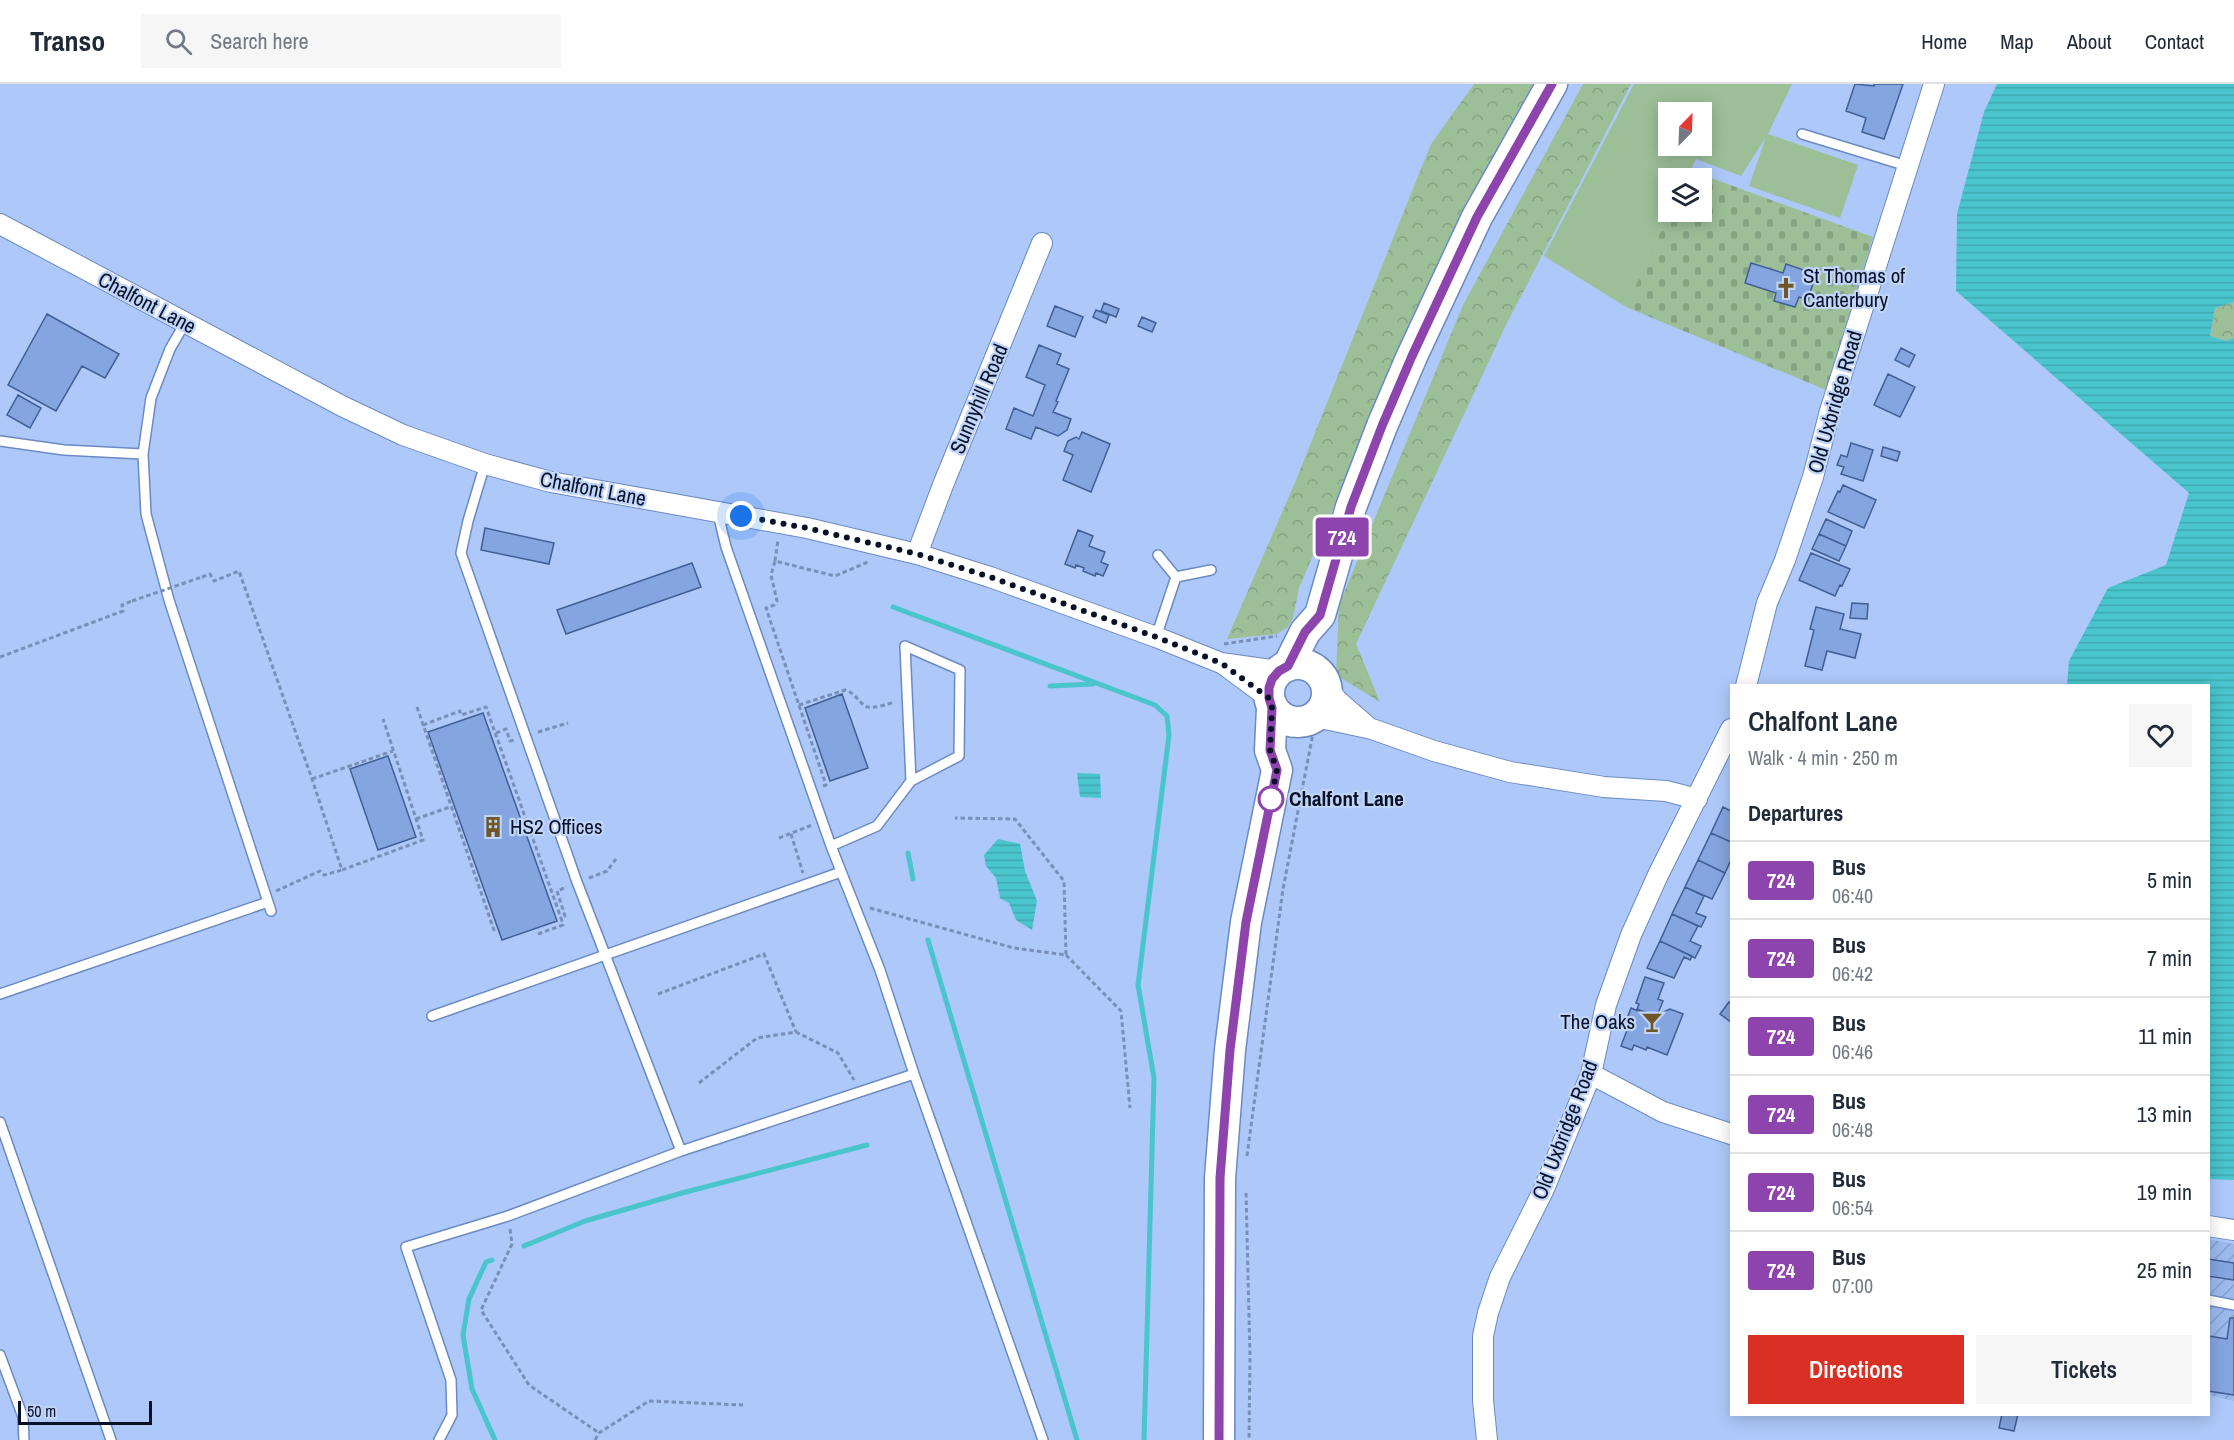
<!DOCTYPE html>
<html lang="en">
<head>
<meta charset="utf-8">
<style>
  body { margin:0; font-family:"Archivo Narrow",sans-serif; background:#f6f6f7; color:#1f2937; height:100vh; display:flex; flex-direction:column; font-size:22px; white-space:nowrap }
  * { box-sizing:border-box; margin:0 }
  p { font-size:20px; color:#747a83 }
  .icon { flex:none; width:33px; height:33px; fill:none; stroke:currentColor; stroke-width:2; stroke-linecap:round; stroke-linejoin:round }
  .map { position:relative; flex:1; overflow:hidden }
  .side { position:absolute; left:1730px; top:600px; width:480px; height:732px; display:flex; flex-direction:column; background:#fff; border-radius:0px; box-shadow:0 3px 15px #0003 }
  .side>* { flex:none }
  .badge { padding:0 12px; border-radius:4px; font-size:21px; line-height:39px }
  .needle { width:39px; rotate:23deg }
  .fabs { position:absolute; left:1658px; top:18px; display:grid; gap:12px }
  .fabs a { display:grid; place-items:center; width:54px; height:54px; border-radius:0px; background:#fff; box-shadow:0 3px 15px #0003; font-size:30px }
  .scale { position:absolute; left:18px; bottom:15px; width:134px; box-sizing:border-box; padding-left:6px; border:3px solid #071227; border-top:0; font-size:16px; line-height:21px; white-space:nowrap; color:#071227; -webkit-text-stroke:4px #c1d5fa; paint-order:stroke }
  .you { position:absolute; width:30px; height:30px; margin:-15px; border:4px solid #fff; border-radius:50%; background:#1a73e8; box-shadow:0 0 0 9px #1a73e833 }
  .map>.badge { position:absolute; translate:-50% -50%; box-shadow:0 0 0 3px #fff }
  h2 { padding:0 18px; font-size:22px; line-height:54px }
  .round { display:grid; place-items:center; flex:none; width:63px; height:63px; border-radius:0px; background:#f6f6f7 }
  .summary { display:flex; align-items:center; justify-content:space-between; height:102px; padding:0 18px }
  h1 { font-size:28px; font-weight:600; line-height:45px }
  .cta { display:flex; gap:12px; margin-top:auto; padding:12px 18px }
  .cta a { flex:1; height:69px; border-radius:0px; background:#d93025; color:#fff; font-size:24px; font-weight:600; line-height:69px; text-align:center }
  .cta a+a { background:#f6f6f7; color:#1f2937 }
  ul { padding:0; list-style:none }
  li { display:flex; align-items:center; gap:18px; height:78px; padding:0 18px; border-top:2px solid #e0e1e3 }
  li div { flex:1 }
  li b { display:block; font-size:22px }
  li em { font-style:normal }
  li .badge { min-width:66px; font-weight:700; text-align:center }
  header { display:flex; align-items:center; gap:36px; box-sizing:border-box; height:84px; padding:0 30px; background:#fff; border-bottom:2px solid #e0e1e3 }
  header strong { font-size:28px }
  nav { display:flex; gap:33px; margin-inline-start:auto; font-size:21px }
  .search { width:420px; height:54px; background:#f6f6f7; display:flex; align-items:center; gap:15px; box-sizing:border-box; padding:0 21px; border-radius:0px; color:#747a83; font-size:22px }
  .map>svg:first-child { display:block }
</style>
</head>
<body>
<header>
<strong>Transo</strong>
<div class="search"><svg class="icon" aria-label="search" viewBox="0 0 24 24"><circle cx="10" cy="10" r="6"/><path d="M15 15l6 6"/></svg>Search here</div>
<nav><a>Home</a><a>Map</a><a>About</a><a>Contact</a></nav>
</header>
<div class="map">
<svg width="2234" height="1356" viewBox="0 0 2234 1356">
  <defs>
    <pattern id="industrial-furrows" width="10" height="10" patternUnits="userSpaceOnUse" patternTransform="scale(1.5)"><rect width="10" height="10" fill="#9cb9ed"/><path d="M-1 1l2-2M0 10L10 0M9 11l2-2" fill="none" stroke="#859ecb"/></pattern>
    <pattern id="forest-crowns" width="20" height="18" patternUnits="userSpaceOnUse" patternTransform="scale(1.5)"><rect width="20" height="18" fill="#9cbf98"/><path d="M2 6a3 3 0 1 1 6 0M12 15a3 3 0 1 1 6 0" fill="none" stroke="#85a383"/></pattern>
    <pattern id="cemetery-stones" width="16" height="16" patternUnits="userSpaceOnUse" patternTransform="scale(1.5)"><rect width="16" height="16" fill="#9cbf98"/><path d="M2 7V4a2 2 0 0 1 4 0v3zM10 15v-3a2 2 0 0 1 4 0v3z" fill="#85a383"/></pattern>
    <pattern id="water-rules" width="6" height="5" patternUnits="userSpaceOnUse" patternTransform="scale(1.5)"><rect width="6" height="5" fill="#4ac4cd"/><path d="M0 2.5h6" fill="none" stroke="#3fa7b0"/></pattern>
  </defs>
  <rect width="100%" height="100%" fill="#adc8f9"/>
  <path fill="url(#industrial-furrows)" d="M 2208,1155 L 2234,1160 L 2234,1317 L 2208,1311 Z"/>
  <path fill="#9cbf98" fill-rule="evenodd" d="M 1634,0 L 1792,0 L 1768,50 L 1858,81 L 1840,134 L 1749,102 L 1766,53 L 1741,92 L 1696,75 L 1687,94 L 1668,94 L 1668,128 L 1671,128 L 1626,223 L 1544,172 ZM 1668,28 L 1701,28 L 1701,62 L 1668,62 Z"/>
  <path fill="url(#forest-crowns)" d="M 1474,0 L 1533,0 L 1470,120 L 1352,381 L 1299,504 L 1293,534 L 1288,543 L 1277,550 L 1227,555 L 1294,401 L 1431,60 Z
    M 1583,0 L 1631,0 L 1506,241 L 1356,560 L 1380,618 L 1336,591 L 1339,521 L 1463,221 Z
    M 2234,218 L 2234,254 L 2226,257 L 2210,252 L 2215,224 Z"/>
  <path fill="url(#cemetery-stones)" d="M 1689,86 L 1873,153 L 1826,306 L 1626,223 L 1670,128 L 1701,128 L 1701,94 L 1685,94 Z"/>
  <path fill="url(#water-rules)" d="M 1997,0 L 2234,0 L 2234,218 L 2215,224 L 2210,252 L 2226,257 L 2234,254 L 2234,1096 L 2208,1095 L 2208,602 L 2067,601 L 2069,577 L 2108,504 L 2166,481 L 2189,409 L 1956,207 L 1957,130 L 1984,28 Z
    M 1077,689 L 1100,690 L 1101,714 L 1080,713 Z
    M 998,755 L 1020,760 L 1025,787 L 1037,817 L 1032,846 L 1016,836 L 1009,819 L 1000,814 L 996,794 L 986,782 L 984,771 Z"/>
  <g fill="none" stroke-linecap="round" stroke-linejoin="round">
    <path stroke="#4ac4cd" stroke-width="5" d="M 893,523 L 1155,621 L 1167,632 L 1169,651 L 1138,901 L 1154,994 L 1144,1356
      M 1050,602 L 1093,600
      M 908,769 L 913,795
      M 928,856 L 1077,1356
      M 524,1162 L 585,1137 L 682,1109 L 867,1061
      M 492,1176 L 486,1178 L 469,1215 L 463,1251 L 472,1305 L 495,1356"/>
  </g>
  <path fill="#85a5e0" stroke="#425f95" stroke-width="1.5" d="M 1855,0 L 1874,2 L 1874,0 L 1903,0 L 1884,55 L 1862,48 L 1866,34 L 1846,27 Z
    M 1751,179 L 1783,189 L 1786,180 L 1806,187 L 1803,196 L 1813,199 L 1808,216 L 1799,213 L 1795,223 L 1774,217 L 1776,209 L 1745,199 Z
    M 1104,219 L 1119,225 L 1116,233 L 1101,227 Z
    M 1055,222 L 1083,233 L 1075,253 L 1047,242 Z
    M 1096,226 L 1109,231 L 1106,239 L 1093,233 Z
    M 47,230 L 119,270 L 105,294 L 82,282 L 56,327 L 8,301 Z
    M 1142,233 L 1156,239 L 1152,248 L 1138,242 Z
    M 1039,261 L 1061,270 L 1057,280 L 1069,285 L 1056,317 L 1058,318 L 1053,328 L 1071,335 L 1067,346 L 1058,352 L 1036,343 L 1031,355 L 1006,345 L 1014,324 L 1033,332 L 1045,301 L 1026,293 Z
    M 1901,264 L 1915,271 L 1909,283 L 1895,276 Z
    M 1888,290 L 1915,303 L 1900,333 L 1874,321 Z
    M 18,311 L 41,324 L 30,344 L 7,331 Z
    M 1082,348 L 1110,360 L 1091,408 L 1063,396 L 1073,371 L 1064,367 L 1068,357 L 1076,353 L 1079,355 Z
    M 1851,359 L 1873,366 L 1863,397 L 1841,390 L 1844,383 L 1837,381 L 1841,371 L 1847,373 Z
    M 1883,363 L 1900,368 L 1897,377 L 1881,372 Z
    M 1843,401 L 1876,416 L 1864,444 L 1828,428 L 1838,407 L 1840,408 Z
    M 1826,435 L 1852,447 L 1846,462 L 1819,450 Z
    M 485,444 L 554,459 L 549,480 L 481,466 Z
    M 1078,446 L 1093,452 L 1089,462 L 1105,468 L 1101,478 L 1108,481 L 1103,492 L 1096,489 L 1095,492 L 1083,487 L 1084,484 L 1076,481 L 1075,484 L 1065,480 Z
    M 1819,450 L 1846,462 L 1839,477 L 1812,465 Z
    M 1811,469 L 1850,485 L 1842,502 L 1840,501 L 1835,512 L 1799,496 Z
    M 692,479 L 701,503 L 566,550 L 557,526 Z
    M 1852,519 L 1868,520 L 1867,535 L 1850,534 Z
    M 1816,523 L 1844,530 L 1840,545 L 1861,550 L 1855,574 L 1827,567 L 1822,586 L 1805,582 L 1814,546 L 1810,545 Z
    M 842,610 L 868,684 L 830,697 L 805,624 Z
    M 483,629 L 557,837 L 502,856 L 428,648 Z
    M 388,672 L 416,753 L 378,766 L 350,685 Z
    M 1723,723 L 1731,727 L 1731,758 L 1711,749 Z
    M 1711,749 L 1731,758 L 1731,776 L 1725,789 L 1698,776 Z
    M 1698,776 L 1725,789 L 1712,815 L 1685,803 Z
    M 1685,803 L 1704,812 L 1696,829 L 1706,833 L 1701,843 L 1672,830 Z
    M 1672,830 L 1698,842 L 1690,857 L 1701,862 L 1695,874 L 1660,857 Z
    M 1660,857 L 1692,872 L 1690,876 L 1684,873 L 1674,894 L 1647,884 Z
    M 1645,893 L 1664,899 L 1658,915 L 1663,917 L 1659,927 L 1653,931 L 1637,925 L 1639,920 L 1636,919 Z
    M 1729,918 L 1731,920 L 1731,938 L 1720,930 Z
    M 1631,924 L 1652,933 L 1670,925 L 1683,930 L 1667,971 L 1647,963 L 1646,966 L 1634,961 L 1632,966 L 1621,962 L 1629,941 L 1625,940 Z
    M 2208,1175 L 2234,1179 L 2234,1196 L 2208,1192 L 2208,1194 Z
    M 2230,1234 L 2234,1234 L 2234,1311 L 2208,1307 L 2208,1252 L 2227,1255 Z
    M 2002,1330 L 2018,1330 L 2014,1347 L 1999,1344 Z"/>
  <g fill="none" stroke-linecap="round" stroke-linejoin="round">
    <defs>
      <path id="lane" d="M 1802,50 L 1907,82
        M 185,239 L 170,265 L 151,314 L 143,370 L 146,430 L 169,516 L 271,827
        M 0,357 L 64,366 L 143,370
        M 485,380 L 468,437 L 461,469 L 577,798 L 681,1067
        M 720,428 L 720,438 L 726,463 L 766,577 L 831,762 L 880,886 L 914,990 L 1043,1356
        M 1158,471 L 1176,493
        M 1176,493 L 1211,486
        M 1156,553 L 1176,493
        M 831,762 L 877,742 L 911,697 L 905,562 L 960,586 L 959,672 L 911,697
        M 0,910 L 268,818
        M 432,932 L 841,788
        M 0,1038 L 111,1356
        M 2208,1216 L 2234,1221
        M 0,1271 L 23,1333 L 24,1356
        M 439,1356 L 452,1331 L 451,1296 L 406,1163 L 508,1132 L 681,1067 L 914,990"/>
      <path id="street" d="M 0,140 L 342,322 L 403,351 L 485,380 L 551,398 L 807,444 L 917,470 L 990,493 L 1156,553 L 1221,579 L 1279,587
        M 917,470 L 943,401 L 1042,159
        M 1223,580 L 1269,614
        M 1326,601 L 1337,616 L 1367,642
        M 1746,602 L 1767,519 L 1785,476 L 1813,393 L 1830,327 L 1934,0
        M 1316,633 L 1372,645 L 1434,667 L 1510,688 L 1604,703 L 1666,707 L 1697,715
        M 1591,990 L 1663,1028 L 1731,1050
        M 2208,1142 L 2234,1146
        M 1487,1356 L 1483,1316 L 1483,1252 L 1488,1229 L 1500,1193 L 1544,1105 L 1591,990 L 1606,921 L 1631,851 L 1658,791 L 1731,645"/>
      <path id="primary" d="M1269 609a29 29 0 1 1 58 0a29 29 0 1 1-58 0Z
        M 1288,582 L 1305,548 L 1320,531 L 1351,423 L 1382,342 L 1412,272 L 1477,133 L 1552,0
        M 1219,1356 L 1220,1094 L 1230,966 L 1246,838 L 1277,686 L 1270,666 L 1272,624"/>
    </defs>
    <use href="#lane" stroke="#6b8ac3" stroke-width="12"/>
    <use href="#street" stroke="#6b8ac3" stroke-width="22"/>
    <use href="#primary" stroke="#6b8ac3" stroke-width="33"/>
    <path stroke="#798fb7" stroke-width="3" stroke-dasharray="4.5 3" stroke-linecap="butt" d="M 775,477 L 778,455
      M 202,493 L 210,490 L 214,497 L 239,487 L 312,695 L 342,786 L 423,756 L 383,635
      M 1224,560 L 1277,552
      M 0,573 L 123,527 L 122,521 L 132,517
      M 799,621 L 845,606 C 855,609 857,616 865,622 C 871,626 888,620 895,618
      M 417,623 L 495,849
      M 423,641 L 460,627 L 461,631 L 486,623 L 561,834
      M 538,648 L 568,639
      M 496,649 L 506,645 L 510,657 L 515,656
      M 312,695 L 393,667
      M 823,702 L 826,701 L 766,524 L 774,521 L 777,517 L 771,491 L 775,477 L 835,492 L 868,478
      M 416,735 L 450,723
      M 791,750 L 803,789
      M 779,754 L 812,741
      M 589,794 L 607,787 L 616,775
      M 276,807 L 320,787 L 324,791 L 342,786
      M 870,824 L 1014,864 L 1066,871 L 1064,797 L 1015,735 L 955,734
      M 538,850 L 563,841 L 561,834 L 565,832 L 557,807 L 567,803
      M 1066,871 L 1121,927 L 1130,1024
      M 658,910 L 764,870 L 796,948
      M 699,999 L 757,954 L 796,948 L 838,969 L 854,996
      M 1247,1072 L 1283,805 L 1313,649
      M 1246,1109 L 1250,1272 L 1249,1356
      M 510,1145 L 512,1160 L 481,1226 L 529,1301 L 599,1349
      M 595,1356 L 599,1349 L 649,1317 L 743,1321"/>
    <use href="#lane" stroke="#fff" stroke-width="9"/>
    <use href="#street" stroke="#fff" stroke-width="20"/>
    <use href="#primary" stroke="#fff" stroke-width="30"/>
    <path stroke="#798fb7" stroke-width="3" stroke-dasharray="4.5 3" stroke-linecap="butt" d="M 132,517 L 202,493"/>
  </g>
  <g fill="none" stroke-linecap="round" stroke-linejoin="round">
    <defs>
      <path id="line" d="M 1219,1356 L 1220,1094 L 1230,966 L 1246,838 L 1277,686 L 1270,666 L 1272,624 L 1269,614 L 1269,604 L 1272,595 L 1279,587 L 1288,582 L 1305,548 L 1320,531 L 1351,423 L 1382,342 L 1412,272 L 1477,133 L 1552,0"/>
    </defs>
    <use href="#line" stroke="#fff" stroke-width="14"/>
    <use href="#line" stroke="#8e44ad" stroke-width="9"/>
    <path stroke="#071227" stroke-width="6" stroke-dasharray="0 10.8" d="M 741,432 L 807,444 L 917,470 L 990,493 L 1156,553 L 1221,579 L 1269,614 L 1272,624 L 1270,666 L 1277,686 L 1271,715"/>
  </g>
  <defs>
    <symbol id="church-bare" viewBox="-9 -9 18 18"><path d="M-1.2-6h2.4v3.5h3.3v2.4h-3.3V6h-2.4V-.1h-3.3v-2.4h3.3Z" fill="#6e5627" stroke="#c1d5fa" stroke-width="2.5" paint-order="stroke"/></symbol>
    <symbol id="building-bare" viewBox="-9 -9 18 18"><path d="M-4-6H4V6H1V3H-1V6H-4ZM-2.5-4.3h1.7v1.8h-1.7ZM.8-4.3h1.7v1.8H.8ZM-2.5-1h1.7V.8h-1.7ZM.8-1h1.7V.8H.8Z" fill="#6e5627" stroke="#c1d5fa" stroke-width="2.5" paint-order="stroke"/></symbol>
    <symbol id="bar-bare" viewBox="-9 -9 18 18"><path d="M-6-5H6L.8 .8V4.5H3.5V6h-7V4.5H-.8V.8Z" fill="#6e5627" stroke="#c1d5fa" stroke-width="2.5" paint-order="stroke"/></symbol>
  </defs>
  <g fill-rule="evenodd">
    <use href="#church-bare" x="1771" y="189" width="30" height="30"/>
    <use href="#building-bare" x="478" y="728" width="30" height="30"/>
    <use href="#bar-bare" x="1637" y="923" width="30" height="30"/>
  </g>
  <circle fill="#fff" stroke="#8e44ad" stroke-width="3" cx="1271" cy="715" r="12"/>
  <g text-anchor="middle" stroke-width="4.5" stroke-linejoin="round" paint-order="stroke">
    <g font-size="21" fill="#071227" stroke="#c1d5fa" text-anchor="start">
      <text x="1803" y="199">St Thomas of<tspan x="1803" dy="24">Canterbury</tspan></text>
      <text x="510" y="750">HS2 Offices</text>
      <text x="1635" y="945" text-anchor="end">The Oaks</text>
    </g>
    <g font-size="21" fill="#071227" stroke="#c1d5fa">
      <text transform="translate(147 219) rotate(28)" y="7">Chalfont Lane</text>
      <text transform="translate(979 315) rotate(-67)" y="7">Sunnyhill Road</text>
      <text transform="translate(1835 318) rotate(-74)" y="7">Old Uxbridge Road</text>
      <text transform="translate(593 405) rotate(11)" y="7">Chalfont Lane</text>
      <text transform="translate(1565 1046) rotate(-69)" y="7">Old Uxbridge Road</text>
    </g>
    <g font-size="21" font-weight="bold" fill="#071227" stroke="#c1d5fa" text-anchor="start">
      <text x="1289" y="722">Chalfont Lane</text>
    </g>
  </g>
</svg>
<div class="fabs">
<a><svg class="needle" viewBox="-14 -14 28 28"><path d="M0-13l5 13h-10z" fill="#e53935"/><path d="M0 13l5-13h-10z" fill="#747a83"/></svg></a>
<a><svg class="icon" aria-label="layers" viewBox="0 0 24 24"><path d="M12 4l9 5-9 5-9-5zM3 14l9 5 9-5"/></svg></a>
</div>
<div class="scale">50 m</div>
<div class="you" style="left:741px;top:432px"></div>
<b class="badge" style="left:1342px;top:453px;background:#8e44ad;color:#fff">724</b>
<section class="side">
<div class="summary"><div><h1>Chalfont Lane</h1><p>Walk · 4 min · 250 m</p></div><a class="round"><svg class="icon" aria-label="heart" viewBox="0 0 24 24"><path d="M12 20l-8-8c-3-5 5-10 8-4 3-6 11-1 8 4z"/></svg></a></div>
<h2>Departures</h2>
<ul>
<li><span class="badge" style="background:#8e44ad;color:#fff">724</span><div><b>Bus</b><p>06:40</p></div><em>5 min</em></li>
<li><span class="badge" style="background:#8e44ad;color:#fff">724</span><div><b>Bus</b><p>06:42</p></div><em>7 min</em></li>
<li><span class="badge" style="background:#8e44ad;color:#fff">724</span><div><b>Bus</b><p>06:46</p></div><em>11 min</em></li>
<li><span class="badge" style="background:#8e44ad;color:#fff">724</span><div><b>Bus</b><p>06:48</p></div><em>13 min</em></li>
<li><span class="badge" style="background:#8e44ad;color:#fff">724</span><div><b>Bus</b><p>06:54</p></div><em>19 min</em></li>
<li><span class="badge" style="background:#8e44ad;color:#fff">724</span><div><b>Bus</b><p>07:00</p></div><em>25 min</em></li>
</ul>
<div class="cta"><a>Directions</a><a>Tickets</a></div>
</section>
</div>
</body>
</html>
